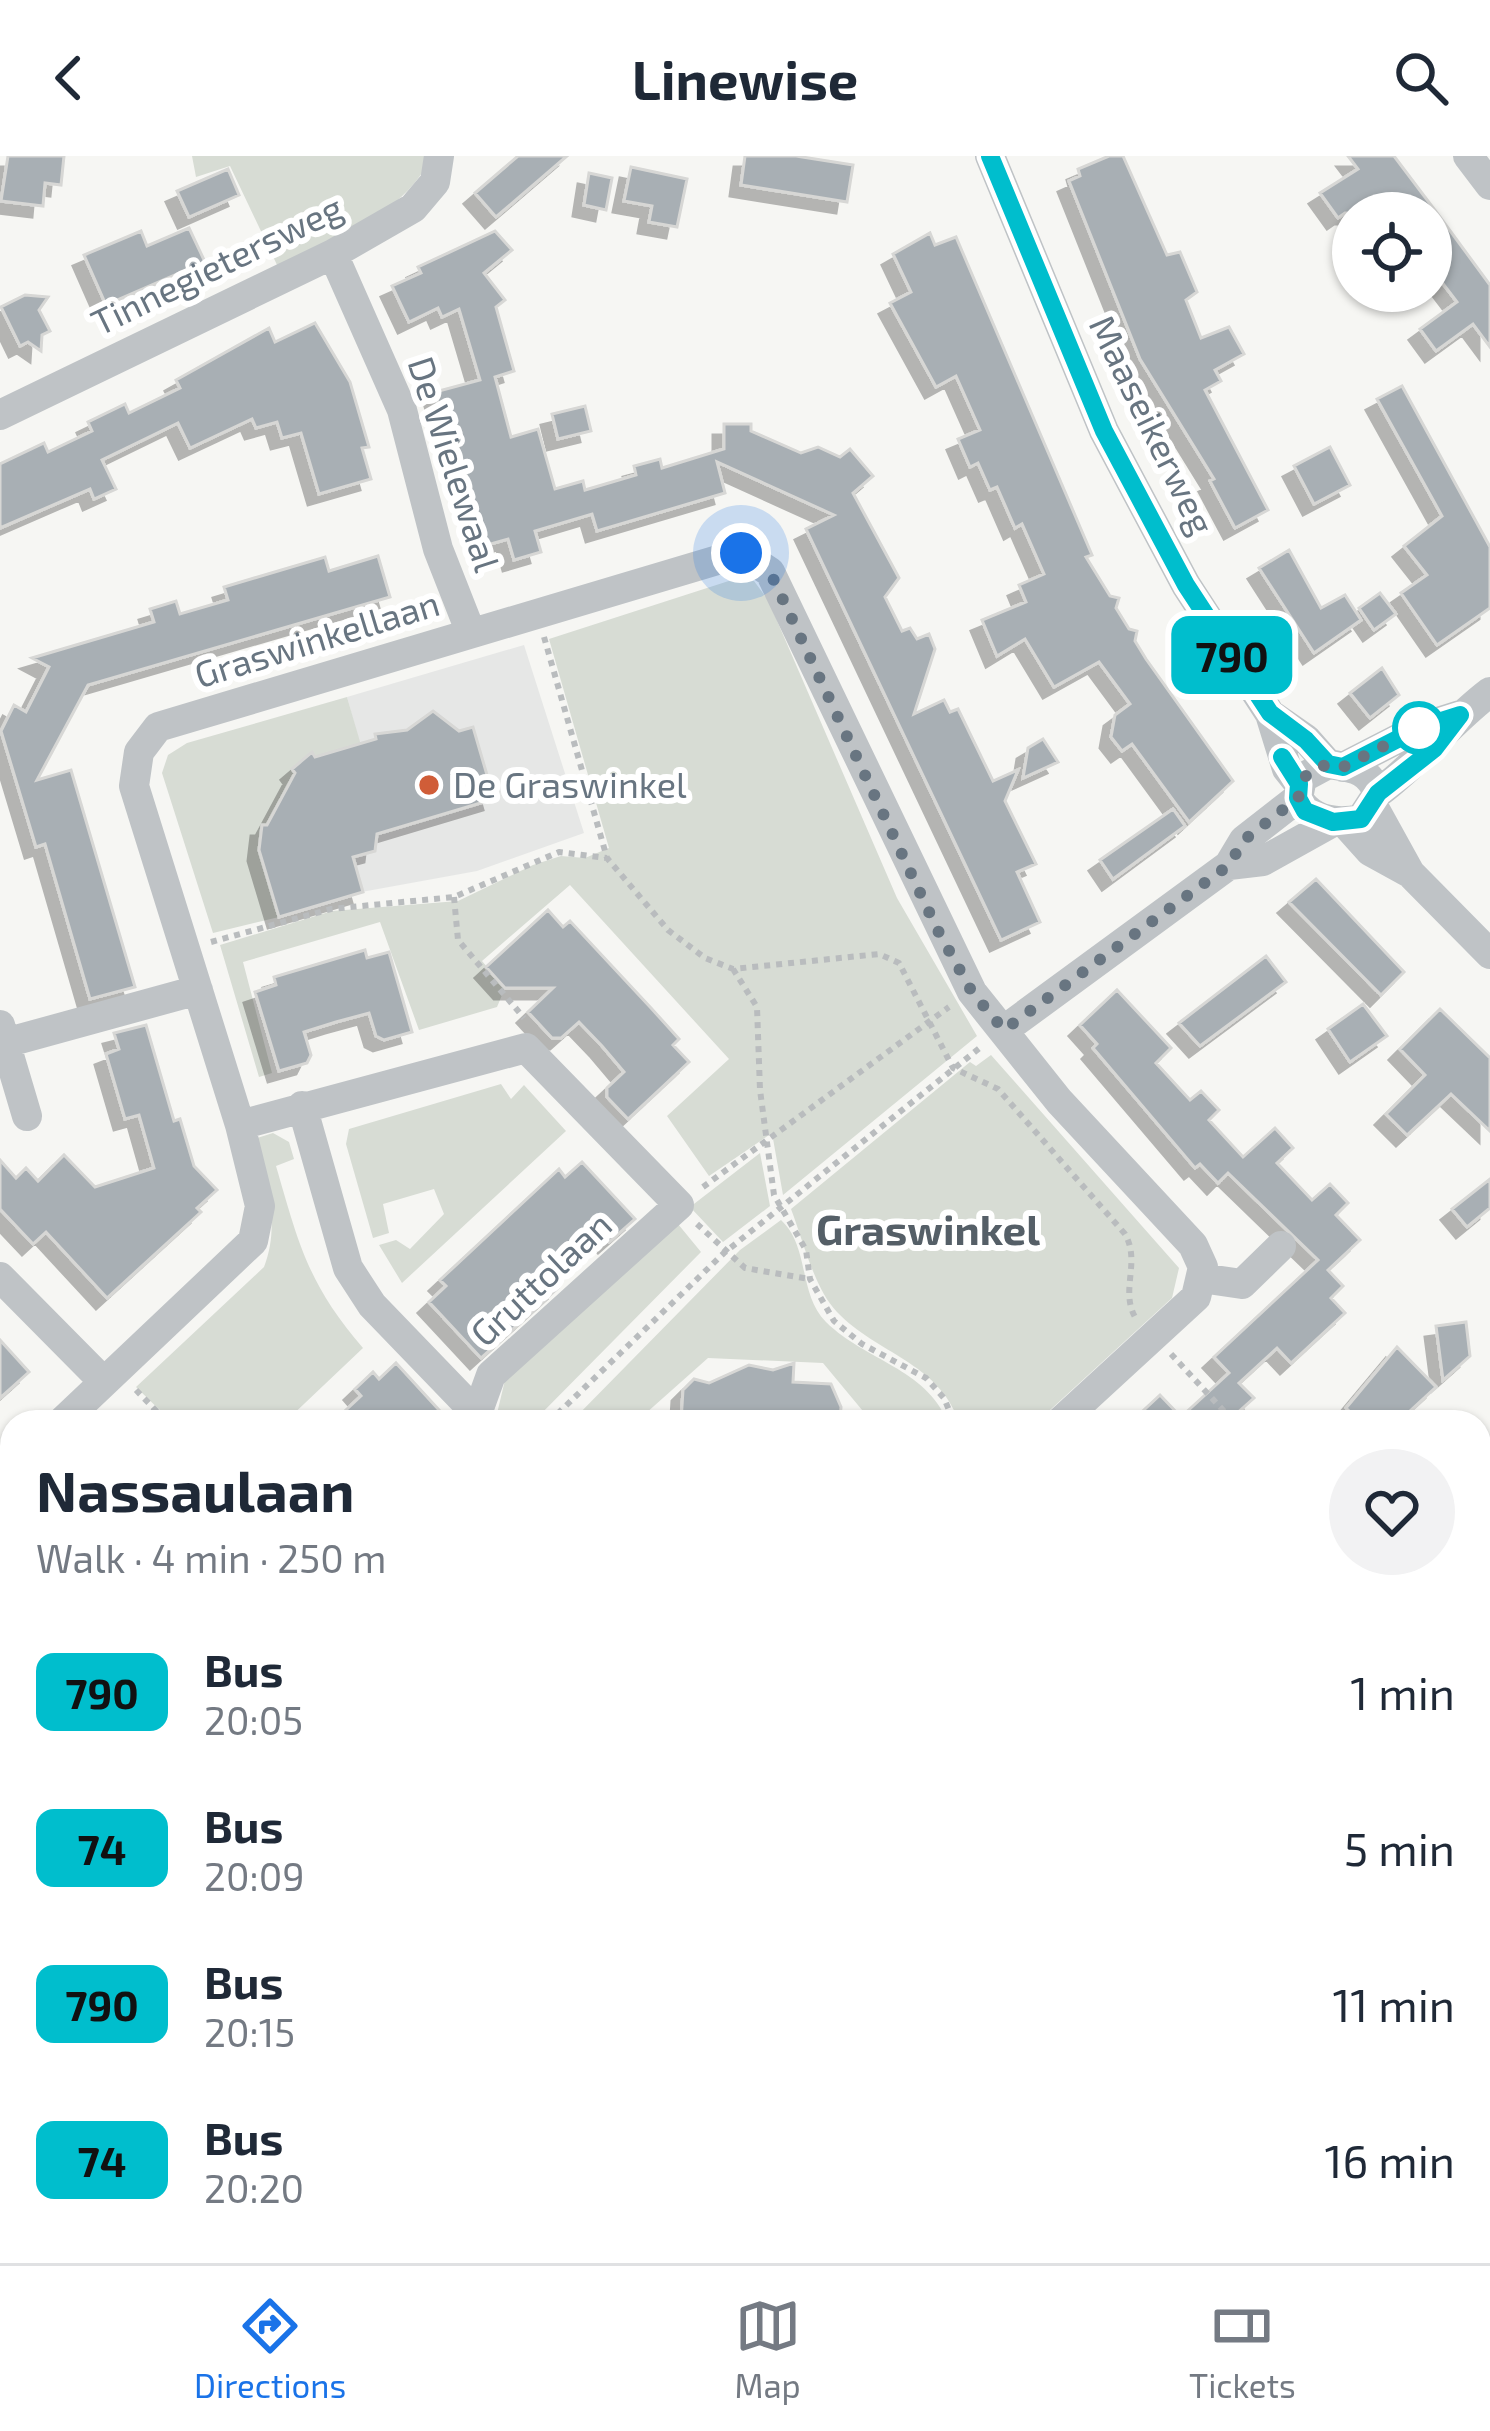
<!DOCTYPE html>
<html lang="en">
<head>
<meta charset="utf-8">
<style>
  body { margin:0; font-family:"Exo 2",sans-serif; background:#f2f2f3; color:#1f2937; height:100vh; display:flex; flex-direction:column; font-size:45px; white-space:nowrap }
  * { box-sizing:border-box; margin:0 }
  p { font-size:39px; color:#747a83 }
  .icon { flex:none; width:66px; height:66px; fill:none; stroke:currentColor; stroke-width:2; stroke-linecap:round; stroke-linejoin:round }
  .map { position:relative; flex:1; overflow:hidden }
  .sheet { position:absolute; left:0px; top:1254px; width:1491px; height:855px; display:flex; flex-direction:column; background:#fff; border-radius:36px 36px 0 0; box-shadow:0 3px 9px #0004 }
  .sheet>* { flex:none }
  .badge { padding:0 24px; border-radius:18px; font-size:42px; line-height:78px }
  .buttons { position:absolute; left:1332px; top:36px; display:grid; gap:24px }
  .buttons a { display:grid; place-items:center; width:120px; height:120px; border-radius:50%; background:#fff; box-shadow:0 3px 9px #0004; font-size:60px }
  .you { position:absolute; width:60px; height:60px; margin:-30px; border:9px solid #fff; border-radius:50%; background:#1a73e8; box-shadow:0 0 0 18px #1a73e833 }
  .map>.badge { position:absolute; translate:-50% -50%; box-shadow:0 0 0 6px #fff }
  .round { display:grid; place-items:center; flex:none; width:126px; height:126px; border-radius:63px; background:#f2f2f3 }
  .head { display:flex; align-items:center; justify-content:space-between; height:204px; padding:0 36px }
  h1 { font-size:57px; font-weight:700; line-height:90px }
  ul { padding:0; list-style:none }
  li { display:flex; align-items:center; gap:36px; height:156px; padding:0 36px }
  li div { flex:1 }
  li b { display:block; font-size:45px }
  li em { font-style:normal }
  li .badge { min-width:132px; font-weight:700; text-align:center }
  header { display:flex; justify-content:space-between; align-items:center; height:156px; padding:0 36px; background:#fff; font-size:54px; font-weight:700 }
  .dock { display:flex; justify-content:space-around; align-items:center; height:168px; border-top:3px solid #e0e1e3; background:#fff; font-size:33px; color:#747a83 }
  .dock a { display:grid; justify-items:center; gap:6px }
  .dock .selected { color:#1a73e8 }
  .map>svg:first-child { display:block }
</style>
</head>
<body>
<header><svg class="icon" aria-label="back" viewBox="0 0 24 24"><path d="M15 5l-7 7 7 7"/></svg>Linewise<svg class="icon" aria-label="search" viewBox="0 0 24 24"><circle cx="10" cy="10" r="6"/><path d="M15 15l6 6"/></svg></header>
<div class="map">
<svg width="1490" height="2107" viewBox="0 0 1490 2107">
  <defs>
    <filter id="shadow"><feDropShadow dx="-11" dy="11" stdDeviation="0" flood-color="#0004"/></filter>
  </defs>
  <rect width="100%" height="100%" fill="#f6f6f3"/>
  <path fill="#e6e7e6" d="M 524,489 L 584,677 L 477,715 L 356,737 L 269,672 L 297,619 L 360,588 L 347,541 Z"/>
  <path fill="#d7dcd4" d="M 192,0 L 432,0 C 402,61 336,81 278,111 L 230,10 L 196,21 Z
    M 738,422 L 754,425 L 768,444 L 897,742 L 977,880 L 783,1039 L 772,977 L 709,1020 L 667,960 L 729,903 L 570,729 L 482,805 L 505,832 L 497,851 L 419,874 L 380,766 L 243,806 L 272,917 L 259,921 L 220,789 L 332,755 L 458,745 L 533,709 L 561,700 L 585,702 L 609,692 L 549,483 Z
    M 347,541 L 361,589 C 254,639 266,651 279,761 L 213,777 L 162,617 L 168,599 L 187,587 Z
    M 991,899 L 1179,1112 L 1172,1142 L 1037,1266 L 959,1266 C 938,1206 877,1198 837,1156 C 814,1132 803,1084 791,1053 L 970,906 L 976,910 Z
    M 501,928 L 511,943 L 524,929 L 566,975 L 402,1127 L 379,1089 L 396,1084 L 410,1093 L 444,1058 L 434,1033 L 383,1048 L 389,1077 L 373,1082 L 346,988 L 349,973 Z
    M 273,977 L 289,986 L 294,1003 L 276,1010 C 299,1089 308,1128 363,1192 L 285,1266 L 172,1266 L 136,1231 L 264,1111 C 281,1067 266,1027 254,983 Z
    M 760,997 L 770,1050 L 723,1086 L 690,1051 Z
    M 781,1064 C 810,1091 798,1138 826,1166 C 867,1206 924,1211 948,1266 L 872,1266 L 823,1207 L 708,1202 L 636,1266 L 571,1266 L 740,1094 Z
    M 678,1068 L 701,1096 L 533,1266 L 495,1266 L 505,1224 Z
    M 0,2031 L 12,2044 L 12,2097 L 61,2097 L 70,2107 L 0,2107 Z
    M 1247,2097 L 1339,2097 L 1395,2107 L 1171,2107 Z"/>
  <path fill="#a8afb4" stroke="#d7d7d5" stroke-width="3" filter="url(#shadow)" d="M 8,0 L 64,0 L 61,29 L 45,27 L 43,50 L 1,45 Z
    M 518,0 L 567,0 L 496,61 L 475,37 Z
    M 745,0 L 796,0 L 853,9 L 847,46 L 741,29 Z
    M 1109,0 L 1123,0 L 1167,99 L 1180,96 L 1197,136 L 1186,144 L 1201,182 L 1229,171 L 1244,198 L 1215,214 L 1221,225 L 1205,234 L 1268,354 L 1235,372 L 1210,325 L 1214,323 L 1140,203 L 1069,25 L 1080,20 L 1078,13 Z
    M 1348,0 L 1394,0 L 1437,57 L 1490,129 L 1490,191 L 1473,168 L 1436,195 L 1420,173 L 1457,146 L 1431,112 L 1431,57 L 1345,57 L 1338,62 L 1320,37 L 1358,13 Z
    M 631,11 L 687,23 L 677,71 L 649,66 L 652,50 L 624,45 Z
    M 228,13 L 239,39 L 189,61 L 177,35 Z
    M 589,17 L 612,22 L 606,54 L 584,49 Z
    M 189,72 L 205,106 L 106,149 L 84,99 L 141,75 L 147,90 Z
    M 495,75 L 512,94 L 484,117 L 505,144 L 496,151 L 514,215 L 495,221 L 511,281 L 538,273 L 555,333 L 583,325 L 585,334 L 636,319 L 634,310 L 660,303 L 662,312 L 724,293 L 724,268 L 751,268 L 751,275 L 801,297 L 818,291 L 840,301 L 850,293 L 873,320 L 853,337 L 899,422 L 885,441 L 902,475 L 910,472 L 917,483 L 929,478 L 935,493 L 914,558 L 944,544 L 950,556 L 958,553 L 993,625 L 1018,614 L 1005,645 L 1036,708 L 1017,716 L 1040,766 L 1001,784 L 806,373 L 834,359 L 717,306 L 725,337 L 597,375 L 592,358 L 535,375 L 541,396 L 514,404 L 508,383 L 480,391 L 471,359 L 477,357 L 451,267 L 444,269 L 435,236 L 480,224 L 459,153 L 442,161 L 438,152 L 409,166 L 392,130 L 421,117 L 418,111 Z
    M 930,77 L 935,89 L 956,81 L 1092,399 L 1086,401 L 1110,440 L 1119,442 L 1116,452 L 1129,473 L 1137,475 L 1135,485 L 1146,503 L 1233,625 L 1189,666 L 1132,588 L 1122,595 L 1111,581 L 1115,559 L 1130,548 L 1099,506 L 1054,531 L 1025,483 L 997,500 L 982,464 L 1026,446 L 1019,429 L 1044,418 L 1022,368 L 1015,372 L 997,331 L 990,334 L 978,307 L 970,311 L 958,283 L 980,274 L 956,220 L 936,231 L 890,147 L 911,136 L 893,98 Z
    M 25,139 L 48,141 L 39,154 L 50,175 L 42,179 L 41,195 L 28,186 L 20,190 L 1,151 Z
    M 315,167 L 350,226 L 369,291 L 362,292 L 371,323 L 319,338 L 301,277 L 282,282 L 277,266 L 256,272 L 252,263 L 190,292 L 178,267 L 102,304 L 116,333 L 94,343 L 90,333 L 0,372 L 0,308 L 44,287 L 48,296 L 92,275 L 88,266 L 125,248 L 129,257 L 180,232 L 176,224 L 269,172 L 275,186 Z
    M 1402,230 L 1490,391 L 1490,452 L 1437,489 L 1401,437 L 1427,419 L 1404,390 L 1442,360 L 1377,243 Z
    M 585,250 L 591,275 L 558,283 L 552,258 Z
    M 1330,291 L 1350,329 L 1314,348 L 1294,310 Z
    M 1289,394 L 1321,452 L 1345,439 L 1361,464 L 1314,497 L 1259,412 Z
    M 378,400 L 390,441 L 88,529 L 37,624 L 71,614 L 135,831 L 90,843 L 45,688 L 36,691 L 1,575 L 14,549 L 26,556 L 49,511 L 32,502 L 154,466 L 150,453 L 176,445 L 180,458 L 228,444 L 224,431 L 325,401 L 329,415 Z
    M 1380,437 L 1396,458 L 1374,474 L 1359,452 Z
    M 1382,512 L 1399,539 L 1370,562 L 1350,537 Z
    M 433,555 L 459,575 L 473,571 L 494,643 L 377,678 L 375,695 L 353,701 L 363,736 L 279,761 L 259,694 L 262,669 L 267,669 L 295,617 L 292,613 L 312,596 L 315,601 L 376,583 L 375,578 L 407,574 Z
    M 1043,583 L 1058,606 L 1023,622 L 1028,592 Z
    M 1173,653 L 1185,670 L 1113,723 L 1100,704 Z
    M 1316,723 L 1404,816 L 1381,839 L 1289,746 Z
    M 548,754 L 563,771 L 570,765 L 651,852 L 679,883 L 673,889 L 689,906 L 628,963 L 607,941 L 607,932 L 624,916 L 602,890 L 579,866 L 561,882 L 552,882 L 528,856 L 553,832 L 505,832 L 486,811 Z
    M 365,794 L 367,802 L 389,796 L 412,876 L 384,884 L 376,880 L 369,857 L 336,866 L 304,876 L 311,899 L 307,907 L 279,915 L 255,836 L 276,829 L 274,821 Z
    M 1266,800 L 1286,826 L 1200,890 L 1179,867 Z
    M 1117,834 L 1171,892 L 1156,907 L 1190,944 L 1201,935 L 1219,954 L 1209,964 L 1243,1001 L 1275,972 L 1293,992 L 1277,1007 L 1312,1044 L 1330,1028 L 1348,1047 L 1336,1059 L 1360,1084 L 1328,1114 L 1343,1130 L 1331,1142 L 1345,1157 L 1291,1207 L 1277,1192 L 1239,1227 L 1254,1242 L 1227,1266 L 1131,1266 L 1160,1239 L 1181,1261 L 1229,1217 L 1214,1201 L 1318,1104 L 1228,1017 L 1218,1027 L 1200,1008 L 1195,1012 L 1093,892 L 1097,888 L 1080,869 Z
    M 1363,848 L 1387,880 L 1350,906 L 1328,873 Z
    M 1440,853 L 1490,902 L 1490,975 L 1451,938 L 1407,979 L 1386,958 L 1425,919 L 1400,893 Z
    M 146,869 L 174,965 L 180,963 L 194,1010 L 217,1034 L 197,1052 L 201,1056 L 107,1142 L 46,1076 L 33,1088 L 0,1053 L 0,1004 L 16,1022 L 26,1012 L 38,1025 L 64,999 L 95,1031 L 154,1012 L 139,959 L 125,963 L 106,898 L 119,893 L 114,877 Z
    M 582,1006 L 635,1063 L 609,1086 L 591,1068 L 541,1114 L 558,1132 L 481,1202 L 429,1146 L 446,1130 L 440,1124 L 559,1013 L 565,1021 Z
    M 1490,1023 L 1490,1052 L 1467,1071 L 1452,1053 Z
    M 1466,1166 L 1470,1200 L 1443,1224 L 1436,1170 Z
    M 0,1184 L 29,1216 L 0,1242 Z
    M 1397,1191 L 1436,1231 L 1398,1266 L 1360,1266 L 1346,1252 Z
    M 396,1207 L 450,1266 L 333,1266 L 361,1240 L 355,1233 L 373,1216 L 379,1223 Z
    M 794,1207 L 793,1226 L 831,1228 L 841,1251 L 840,1266 L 681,1266 L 683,1234 L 694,1223 L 709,1227 L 749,1209 L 773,1214 Z"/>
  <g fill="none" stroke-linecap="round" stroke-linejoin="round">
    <path stroke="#b9bcbe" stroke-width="6" stroke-dasharray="6 6" stroke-linecap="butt" d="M 544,481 L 607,702 L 668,774 L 705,802 L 733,813 L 879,798 L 899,807 L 953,912 L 998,933 L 1125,1078 C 1141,1106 1120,1134 1135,1161
      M 454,741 L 458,784 L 524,862
      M 211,786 L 331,753 L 454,741 L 559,696 L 607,702
      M 733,813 L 757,851 L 760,934 L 774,1039 L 806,1094 L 810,1123 L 834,1165 L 862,1188 L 926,1222 L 944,1242 L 954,1266
      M 703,1031 L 949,851
      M 697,1068 L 745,1112 L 809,1123
      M 1171,1198 L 1234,1266
      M 136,1234 L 167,1266
      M 549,1266 L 724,1097 L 982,890
      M 1479,1774 L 1490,1764
      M 989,2097 L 1065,2097
      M 1400,2097 L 1431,2107"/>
    <path stroke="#bfc3c6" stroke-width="30" d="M 990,0 L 1104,275 L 1186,429 L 1270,558 L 1287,613 L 1299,628
      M 1468,0 L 1490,29
      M 333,98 L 402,254 L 438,393 L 471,477
      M 0,259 L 333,98 L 413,52 L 435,26 L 439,0
      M 1270,558 L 1306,583 L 1328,608
      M 1328,608 C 1353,612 1368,612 1378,637 L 1361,663 C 1337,668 1311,665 1298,642 L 1302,622 Z
      M 1343,611 L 1419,572 L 1460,559
      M 1378,637 C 1420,606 1449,567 1490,536
      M 1373,650 L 1410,717
      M 1344,666 L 1370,695 L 1410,717 L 1490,798
      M 1229,709 L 1263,705 L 1333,666
      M 0,869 L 27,960
      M 1004,874 L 1229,709 L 1244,684 L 1298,642
      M 5,887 L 198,834
      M 302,950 L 348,1112 L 372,1149 L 480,1261
      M 240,969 L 526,892 L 679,1049 L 491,1219 L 474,1266
      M 0,1121 L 104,1226
      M 1201,1122 L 1242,1128 L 1281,1090
      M 62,1266 L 253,1085 L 260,1050 L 240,969 L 134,630 L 139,596 L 158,571 L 741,397 L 770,416 L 972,836 L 1059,945 L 1193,1089 L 1203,1111 L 1196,1141 L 1060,1266
      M 1479,1293 L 1490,1305
      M 0,1325 L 12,1314
      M 1479,1391 L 1490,1381
      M 0,1604 L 12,1592
      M 1479,1638 L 1490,1645
      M 0,1698 L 11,1688
      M 0,1837 L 12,1833
      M 0,2010 L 12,2023
      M 81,2097 L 90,2107
      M 421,2097 L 430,2107
      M 505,2107 L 515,2097"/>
  </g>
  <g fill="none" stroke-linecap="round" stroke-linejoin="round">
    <defs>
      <path id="line" d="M 990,0 L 1104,275 L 1186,429 L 1270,557 L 1306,584 L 1328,608 L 1343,611 L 1419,572 L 1460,559 L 1434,593 L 1378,637 L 1361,663 L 1333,666 L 1305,655 L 1298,642 L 1299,628 L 1282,601"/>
    </defs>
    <use href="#line" stroke="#fff" stroke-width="27"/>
    <use href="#line" stroke="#00becd" stroke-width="18"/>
    <path stroke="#687581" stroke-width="12" stroke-dasharray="0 21.6" d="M 741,397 L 770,416 L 937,773 L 972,836 L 1004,874 L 1229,709 L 1244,684 L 1298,642 L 1307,617 L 1328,608 L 1343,611 L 1419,572"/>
  </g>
  <circle fill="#fff" stroke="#00becd" stroke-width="6" cx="1419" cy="572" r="24"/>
  <circle fill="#d05d38" stroke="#fff" stroke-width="4.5" cx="429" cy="629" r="12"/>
  <g text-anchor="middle" stroke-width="12" stroke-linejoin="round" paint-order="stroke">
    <g font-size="36" fill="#687581" stroke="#fff">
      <text transform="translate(217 109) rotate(-26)" y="13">Tinnegietersweg</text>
      <text transform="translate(1152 269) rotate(64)" y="13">Maaseikerweg</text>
      <text transform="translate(454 308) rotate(72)" y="13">De Wielewaal</text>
      <text transform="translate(317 483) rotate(-17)" y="13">Graswinkellaan</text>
      <text transform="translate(541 1123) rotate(-43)" y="13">Gruttolaan</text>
    </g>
    <g font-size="36" fill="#687581" stroke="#fff" text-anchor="start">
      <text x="453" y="642">De Graswinkel</text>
    </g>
    <g font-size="42" font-weight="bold" fill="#555f67" stroke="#fff">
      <text x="928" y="1089">Graswinkel</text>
    </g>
  </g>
</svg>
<div class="buttons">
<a><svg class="icon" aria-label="locate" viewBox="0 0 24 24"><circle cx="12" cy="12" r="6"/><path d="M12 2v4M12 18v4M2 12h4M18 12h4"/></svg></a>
</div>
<div class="you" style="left:741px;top:397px"></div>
<b class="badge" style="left:1232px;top:499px;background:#00becd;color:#111">790</b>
<section class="sheet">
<div class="head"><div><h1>Nassaulaan</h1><p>Walk · 4 min · 250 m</p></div><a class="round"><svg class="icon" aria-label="heart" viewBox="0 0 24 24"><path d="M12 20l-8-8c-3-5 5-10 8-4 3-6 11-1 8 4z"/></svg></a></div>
<ul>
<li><span class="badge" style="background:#00becd;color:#111">790</span><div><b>Bus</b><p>20:05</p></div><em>1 min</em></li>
<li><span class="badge" style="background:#00becd;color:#111">74</span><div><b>Bus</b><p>20:09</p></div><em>5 min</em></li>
<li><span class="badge" style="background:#00becd;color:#111">790</span><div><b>Bus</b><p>20:15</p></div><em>11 min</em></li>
<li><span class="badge" style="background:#00becd;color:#111">74</span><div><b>Bus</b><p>20:20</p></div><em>16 min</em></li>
</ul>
</section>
</div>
<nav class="dock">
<a class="selected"><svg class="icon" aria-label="directions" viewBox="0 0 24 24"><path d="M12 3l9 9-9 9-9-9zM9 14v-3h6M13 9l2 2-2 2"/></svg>Directions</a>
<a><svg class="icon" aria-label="map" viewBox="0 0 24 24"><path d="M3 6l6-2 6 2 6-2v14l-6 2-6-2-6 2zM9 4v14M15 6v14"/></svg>Map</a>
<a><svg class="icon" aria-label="tickets" viewBox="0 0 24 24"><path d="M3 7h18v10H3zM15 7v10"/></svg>Tickets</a>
</nav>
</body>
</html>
